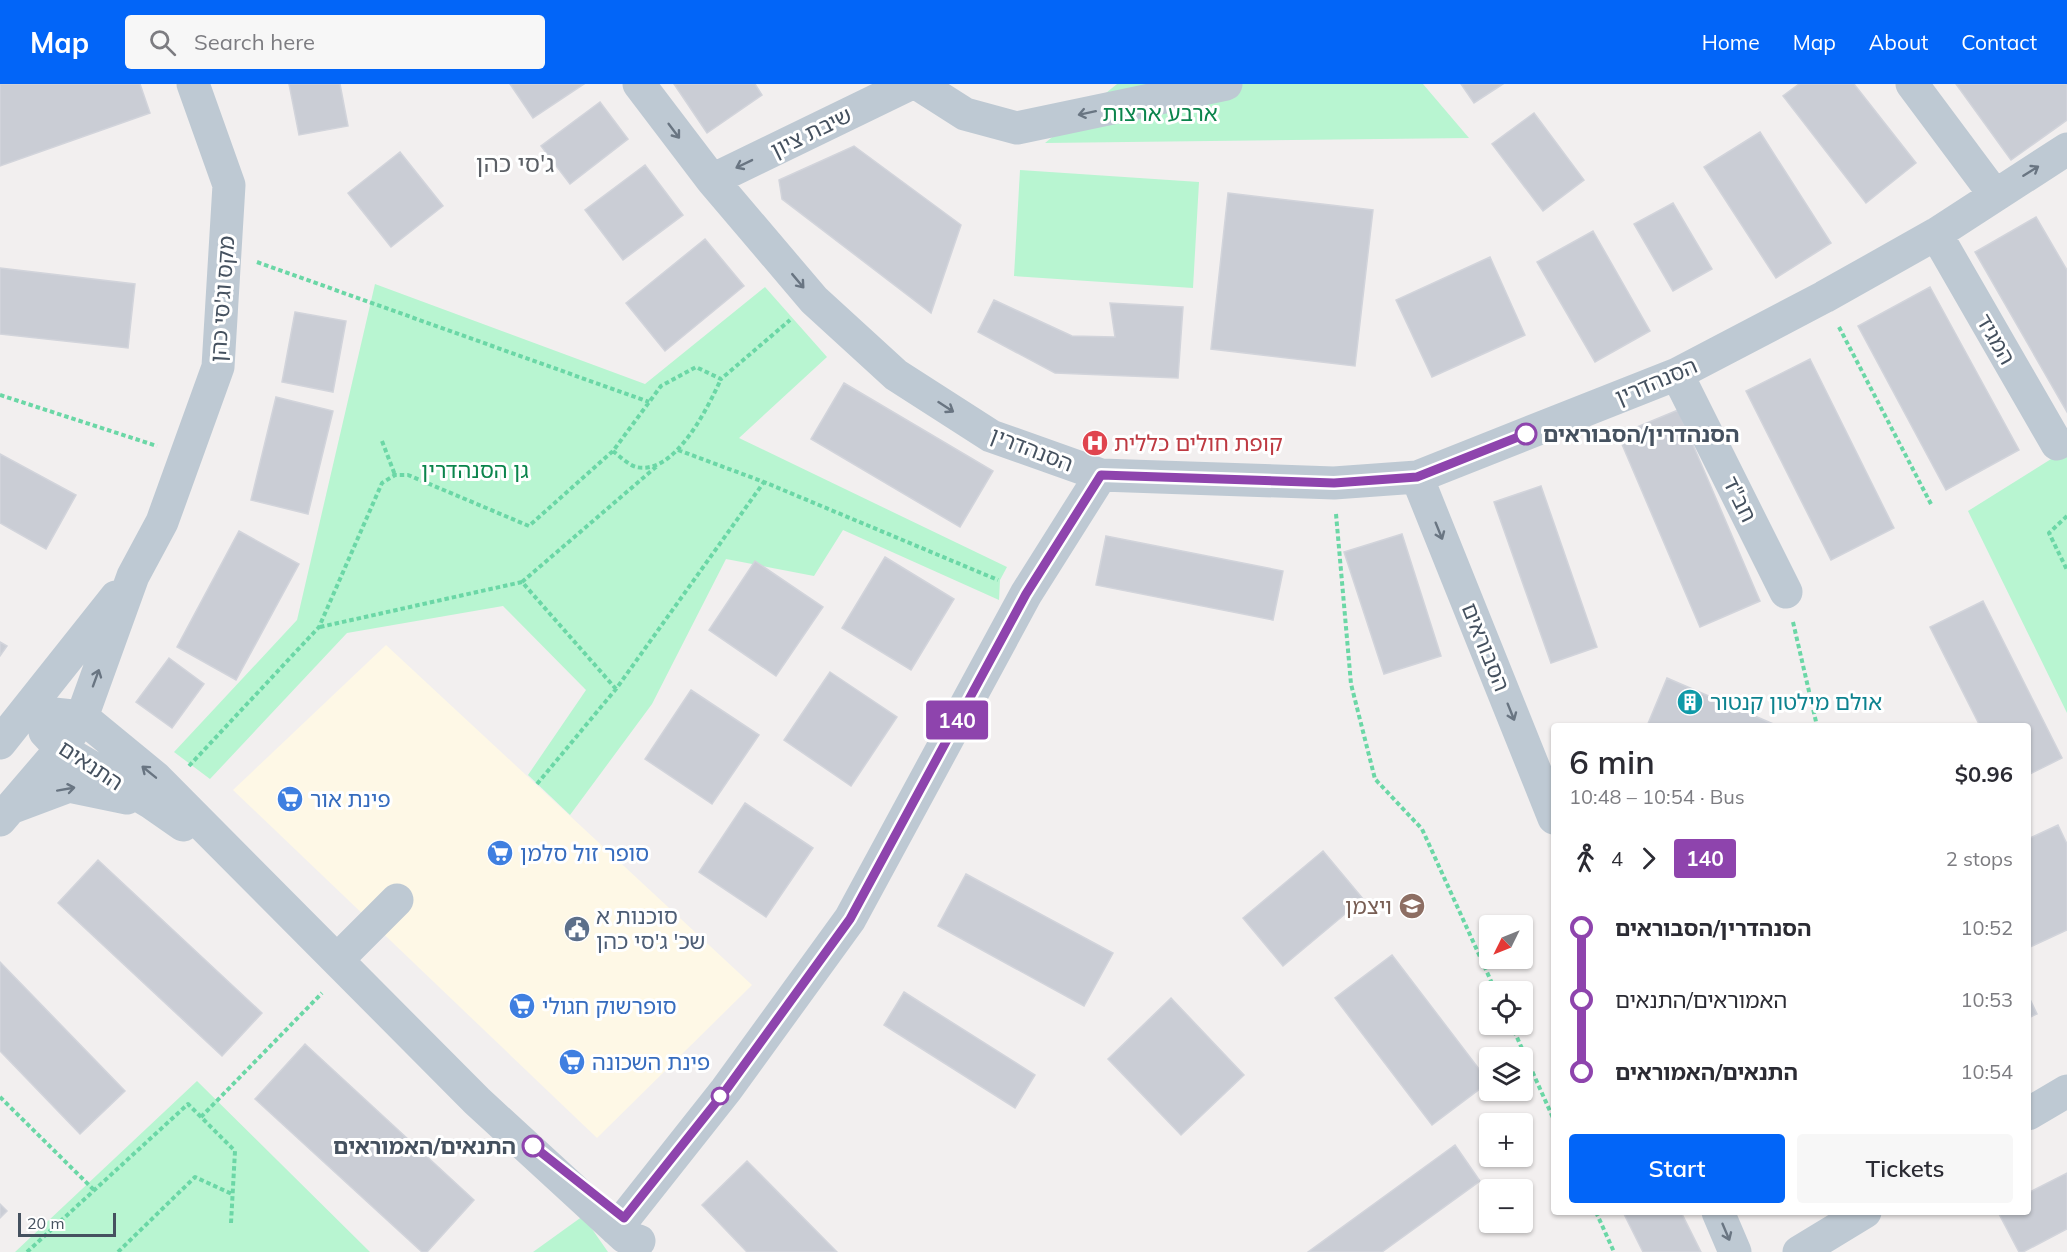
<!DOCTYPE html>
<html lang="en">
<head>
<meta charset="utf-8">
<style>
  body { margin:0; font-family:Mulish,"Noto Sans Hebrew",sans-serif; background:#f7f7f7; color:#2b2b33; height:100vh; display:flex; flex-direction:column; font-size:22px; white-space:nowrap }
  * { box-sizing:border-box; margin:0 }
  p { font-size:20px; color:#7c7c81 }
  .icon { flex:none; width:33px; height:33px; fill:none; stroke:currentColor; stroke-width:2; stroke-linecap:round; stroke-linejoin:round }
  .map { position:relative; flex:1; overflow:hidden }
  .panel { position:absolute; left:1551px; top:639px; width:480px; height:492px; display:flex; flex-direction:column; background:#fff; border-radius:6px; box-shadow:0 2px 4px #0004 }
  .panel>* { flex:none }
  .badge { padding:0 12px; border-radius:4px; font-size:21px; line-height:39px }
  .needle { width:39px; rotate:227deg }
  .fabs { position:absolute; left:1479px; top:831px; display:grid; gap:12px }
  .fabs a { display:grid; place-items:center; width:54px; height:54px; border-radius:6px; background:#fff; box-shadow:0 2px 4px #0004; font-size:30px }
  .scale { position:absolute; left:18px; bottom:15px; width:98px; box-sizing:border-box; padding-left:6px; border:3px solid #45515f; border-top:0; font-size:16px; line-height:21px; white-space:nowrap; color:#45515f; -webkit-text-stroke:4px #fff; paint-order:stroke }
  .map>.badge { position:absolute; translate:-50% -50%; box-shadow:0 0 0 3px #fff }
  .legs { display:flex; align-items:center; gap:9px; height:66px; padding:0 18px; font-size:20px }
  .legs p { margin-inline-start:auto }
  .headline { display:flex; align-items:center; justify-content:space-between; height:102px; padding:0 18px }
  h1 { font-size:33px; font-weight:600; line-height:45px }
  .action { display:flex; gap:12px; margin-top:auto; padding:12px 18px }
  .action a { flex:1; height:69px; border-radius:6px; background:#0265f8; color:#fff; font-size:24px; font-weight:600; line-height:69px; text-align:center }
  .action a+a { background:#f7f7f7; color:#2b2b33 }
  ul { padding:0 18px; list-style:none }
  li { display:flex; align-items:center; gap:21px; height:72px; font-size:22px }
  li i { display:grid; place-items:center; width:9px; height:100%; margin:0 8px; background:currentColor }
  li i::after { content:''; width:15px; height:15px; margin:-8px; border:4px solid; border-radius:50%; background:#fff }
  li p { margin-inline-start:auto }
  li:first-child i { background:linear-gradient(#0000 50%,currentColor 0) }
  li:last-child i { background:linear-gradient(currentColor 50%,#0000 0) }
  header { display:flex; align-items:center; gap:36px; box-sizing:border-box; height:84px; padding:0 30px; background:#0265f8; color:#fff }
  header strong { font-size:28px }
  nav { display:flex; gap:33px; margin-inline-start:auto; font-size:21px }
  .search { width:420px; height:54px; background:#f7f7f7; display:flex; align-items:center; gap:15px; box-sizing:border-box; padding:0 21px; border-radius:6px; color:#7c7c81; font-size:22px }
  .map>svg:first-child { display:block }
</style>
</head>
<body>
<header>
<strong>Map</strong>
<div class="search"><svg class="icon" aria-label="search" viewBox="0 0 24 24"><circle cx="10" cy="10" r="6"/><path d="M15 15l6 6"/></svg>Search here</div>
<nav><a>Home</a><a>Map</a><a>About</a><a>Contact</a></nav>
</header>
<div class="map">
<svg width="2067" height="1168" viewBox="0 0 2067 1168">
  <rect width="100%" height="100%" fill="#f2efef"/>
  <path fill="#fef8e6" d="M 386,561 L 752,901 L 597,1054 L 233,706 Z"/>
  <path fill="#b8f5d1" d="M 1117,0 L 1423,0 L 1469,54 L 1045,59 Z
    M 1020,86 L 1199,98 L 1193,204 L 1014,192 Z
    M 375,200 L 645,300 L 765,203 L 827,273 L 739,354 L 1007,483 L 1000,496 L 999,516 L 843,446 L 814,492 L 726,475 L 652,620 L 570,731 L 528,691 L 586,606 L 503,522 L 347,549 L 210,695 L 174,668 L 297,536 Z
    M 2067,365 L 2067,629 L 1968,427 Z
    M 197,997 L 370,1168 L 15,1168 Z
    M 583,1132 L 608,1168 L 533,1168 Z"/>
  <path fill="#cacdd5" stroke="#d2d4db" stroke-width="1.5" d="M 0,0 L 140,0 L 150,29 L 0,82 Z
    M 289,0 L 340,0 L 348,42 L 299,51 Z
    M 510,0 L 584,0 L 533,34 Z
    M 674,0 L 755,0 L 762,11 L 707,49 Z
    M 1461,0 L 1503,0 L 1474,19 Z
    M 1799,0 L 1854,0 L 1916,79 L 1866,119 L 1783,12 Z
    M 1956,0 L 2067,0 L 2067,36 L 2011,76 Z
    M 600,18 L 628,55 L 570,100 L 541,62 Z
    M 1534,29 L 1584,96 L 1543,127 L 1492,60 Z
    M 1760,48 L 1831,159 L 1776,194 L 1704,83 Z
    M 854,62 L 961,141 L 931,229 L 782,115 L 779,96 Z
    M 400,68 L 443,122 L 391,163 L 348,109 Z
    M 645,81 L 683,131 L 623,176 L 585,126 Z
    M 1228,109 L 1373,126 L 1355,282 L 1211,265 Z
    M 1673,119 L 1712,185 L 1673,207 L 1634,140 Z
    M 2036,133 L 2067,186 L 2067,328 L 1975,168 Z
    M 1593,147 L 1650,247 L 1595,278 L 1537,178 Z
    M 705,155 L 744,202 L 665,267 L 626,219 Z
    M 1490,173 L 1525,251 L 1432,293 L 1396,216 Z
    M 0,184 L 135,200 L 128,264 L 0,250 Z
    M 1930,203 L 2019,366 L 1946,406 L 1858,242 Z
    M 994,216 L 1072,252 L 1115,253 L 1110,219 L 1183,223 L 1178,294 L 1055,289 L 978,248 Z
    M 295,228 L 346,237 L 333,308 L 282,298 Z
    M 1810,275 L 1894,444 L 1831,476 L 1746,307 Z
    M 844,299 L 993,387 L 960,443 L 811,355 Z
    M 276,313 L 333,327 L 308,430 L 251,416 Z
    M 1678,326 L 1760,517 L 1700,543 L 1618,351 Z
    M 0,370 L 76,411 L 46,465 L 0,439 Z
    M 1541,402 L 1597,563 L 1551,579 L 1494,418 Z
    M 239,447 L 299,480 L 236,596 L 177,563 Z
    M 1402,450 L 1441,572 L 1384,590 L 1344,468 Z
    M 1106,452 L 1283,487 L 1273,536 L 1096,501 Z
    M 885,473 L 954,515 L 911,586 L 842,544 Z
    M 755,477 L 823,523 L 776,592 L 709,546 Z
    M 1983,517 L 2062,674 L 2028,691 L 2028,642 L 1980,642 L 1930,543 Z
    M 0,558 L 7,562 L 0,572 Z
    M 169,574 L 204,600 L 172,644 L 136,618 Z
    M 830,588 L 897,633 L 851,702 L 784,656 Z
    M 1667,594 L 1778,642 L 1647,642 Z
    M 691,606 L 759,651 L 712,720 L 645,675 Z
    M 745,719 L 813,764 L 766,833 L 699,788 Z
    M 2058,741 L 2067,760 L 2067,846 L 2028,864 L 2028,755 Z
    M 1323,767 L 1363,815 L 1283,882 L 1243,834 Z
    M 98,776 L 262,929 L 222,972 L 58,819 Z
    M 966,790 L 1113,869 L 1084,922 L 938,842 Z
    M 1392,871 L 1489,998 L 1432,1041 L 1335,914 Z
    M 0,878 L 125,1007 L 80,1050 L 0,967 Z
    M 904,908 L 1035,991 L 1015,1024 L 884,941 Z
    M 2028,911 L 2037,930 L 2028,934 Z
    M 1171,914 L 1244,991 L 1181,1051 L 1108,975 Z
    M 305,960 L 474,1116 L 427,1168 L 422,1168 L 255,1015 Z
    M 1455,1061 L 1480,1097 L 1382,1168 L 1308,1168 Z
    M 747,1077 L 837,1168 L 747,1168 L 702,1121 Z
    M 2067,1089 L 2067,1145 L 2023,1168 L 2019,1168 L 1998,1128 L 2028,1128 L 2028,1109 Z
    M 0,1120 L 7,1127 L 0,1134 Z
    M 1623,1128 L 1681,1128 L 1701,1168 L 1643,1168 Z"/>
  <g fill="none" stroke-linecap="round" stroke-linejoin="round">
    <path stroke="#6bd7a6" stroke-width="4" stroke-dasharray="4.5 3" stroke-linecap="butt" d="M 257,178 L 649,318
      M 1839,243 L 1932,422
      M 0,311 L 157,362
      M 382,357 L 395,391
      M 678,366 L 764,398 L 998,496
      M 613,367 C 619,372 629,381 636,383 C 675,392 708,323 721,295
      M 1336,430 L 1351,600 L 1375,695 L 1422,745 L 1496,908
      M 2067,432 L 2049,449 L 2067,486
      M 522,498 L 657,382
      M 1793,538 L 1817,642
      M 320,543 L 522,498 L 616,605
      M 189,682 L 319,543 L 382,399 L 395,391 L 408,391 L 529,442 L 613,367 L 661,302 L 696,283 L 721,295 L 790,236
      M 537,700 L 616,605 L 764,398
      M 1511,940 L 1554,1036
      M 0,1013 L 94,1106
      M 1596,1128 L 1614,1168
      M 231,1139 L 235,1067 L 201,1033 L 322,909
      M 27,1168 L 188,1020 L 201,1033
      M 118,1168 L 195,1093 L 232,1110"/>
    <path stroke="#bec9d3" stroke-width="33" d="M 639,0 L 712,96 L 814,216 L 896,291 L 991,352 L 1101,391 L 1334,399 L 1417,393 L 1677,290 L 1824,213 L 1936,150 L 2067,65
      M 918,0 L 965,30 L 1017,44 L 1226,0
      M 1912,0 L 1994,110
      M 712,96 L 910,0
      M 1936,150 L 2057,360
      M 1677,290 L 1786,508
      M 1417,393 L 1554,734
      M 26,627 L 82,633 L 155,693 L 477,1017 L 625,1153 L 639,1157
      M 45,648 L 61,665 L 150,718 L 183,741
      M 0,659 L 116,513
      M 13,723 L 69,702 L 127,714
      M 0,736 L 61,665 L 82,633 L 133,492 L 162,438 L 218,283 L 229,101 L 193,0
      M 337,876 L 397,816
      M 2028,1030 L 2067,1007
      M 1718,1128 L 1735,1168
      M 616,1145 L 726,1006 L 850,835 L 1026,510 L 1101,391
      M 1799,1168 L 1865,1128"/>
  </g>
  <defs><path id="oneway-shaft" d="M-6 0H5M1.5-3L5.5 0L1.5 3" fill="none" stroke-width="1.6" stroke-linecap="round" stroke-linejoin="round" transform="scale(1.5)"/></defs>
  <g stroke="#697582">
    <use href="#oneway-shaft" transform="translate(1087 29) rotate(168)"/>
    <use href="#oneway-shaft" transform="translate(674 47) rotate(53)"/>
    <use href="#oneway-shaft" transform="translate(744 80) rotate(154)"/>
    <use href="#oneway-shaft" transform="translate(2031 87) rotate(-32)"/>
    <use href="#oneway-shaft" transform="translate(798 197) rotate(50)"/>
    <use href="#oneway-shaft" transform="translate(946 323) rotate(33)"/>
    <use href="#oneway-shaft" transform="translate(1439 447) rotate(68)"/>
    <use href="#oneway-shaft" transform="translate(96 594) rotate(-70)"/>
    <use href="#oneway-shaft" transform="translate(1511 628) rotate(68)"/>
    <use href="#oneway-shaft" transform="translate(149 688) rotate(-141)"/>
    <use href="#oneway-shaft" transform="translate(66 705) rotate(-10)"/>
    <use href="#oneway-shaft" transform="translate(1726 1148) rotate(67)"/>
  </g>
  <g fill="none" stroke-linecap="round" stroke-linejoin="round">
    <defs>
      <path id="line-1" d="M 533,1062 L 624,1134 L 726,1006 L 850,835 L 1026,510 L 1101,391 L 1334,399 L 1417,393 L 1526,350"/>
    </defs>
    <use href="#line-1" stroke="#fff" stroke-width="14"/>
    <use href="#line-1" stroke="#8e44ad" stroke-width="9"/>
  </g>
  <defs>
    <symbol id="hospital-disc" viewBox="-11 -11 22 22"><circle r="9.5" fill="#e0444e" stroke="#fff"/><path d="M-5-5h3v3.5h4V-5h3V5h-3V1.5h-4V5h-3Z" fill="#fff"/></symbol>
    <symbol id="building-disc" viewBox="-11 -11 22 22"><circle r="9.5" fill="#0f9aa8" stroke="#fff"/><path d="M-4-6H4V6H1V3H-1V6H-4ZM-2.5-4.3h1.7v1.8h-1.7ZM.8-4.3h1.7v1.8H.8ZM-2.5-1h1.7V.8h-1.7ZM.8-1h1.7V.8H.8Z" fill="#fff"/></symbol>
    <symbol id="supermarket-disc" viewBox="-11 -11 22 22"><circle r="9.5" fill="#3f7fe0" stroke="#fff"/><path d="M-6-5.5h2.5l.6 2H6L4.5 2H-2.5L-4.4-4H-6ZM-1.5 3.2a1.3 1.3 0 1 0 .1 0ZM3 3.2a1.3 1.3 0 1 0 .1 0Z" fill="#fff"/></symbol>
    <symbol id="school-disc" viewBox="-11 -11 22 22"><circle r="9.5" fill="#8d6e63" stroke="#fff"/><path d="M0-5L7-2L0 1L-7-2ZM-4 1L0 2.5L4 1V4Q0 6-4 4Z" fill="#fff"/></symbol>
    <symbol id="civic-disc" viewBox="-11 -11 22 22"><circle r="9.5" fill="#5c6f8a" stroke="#fff"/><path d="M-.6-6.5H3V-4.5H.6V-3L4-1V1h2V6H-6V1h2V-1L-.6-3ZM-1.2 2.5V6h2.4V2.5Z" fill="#fff"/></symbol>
  </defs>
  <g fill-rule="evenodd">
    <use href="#hospital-disc" x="1080" y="344" width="30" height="30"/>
    <use href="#building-disc" x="1675" y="603" width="30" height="30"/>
    <use href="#supermarket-disc" x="275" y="700" width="30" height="30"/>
    <use href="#supermarket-disc" x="485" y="754" width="30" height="30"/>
    <use href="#school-disc" x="1397" y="807" width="30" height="30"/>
    <use href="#civic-disc" x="562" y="830" width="30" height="30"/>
    <use href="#supermarket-disc" x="507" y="907" width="30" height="30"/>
    <use href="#supermarket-disc" x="557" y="963" width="30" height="30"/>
  </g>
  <g fill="#fff" stroke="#8e44ad" stroke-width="3">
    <circle cx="1526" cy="350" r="10"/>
    <circle cx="720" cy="1012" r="8"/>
    <circle cx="533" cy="1062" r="10"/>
  </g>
  <g text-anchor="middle" stroke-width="6" stroke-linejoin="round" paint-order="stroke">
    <g font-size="22" fill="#0b844c" stroke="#fff">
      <text x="1160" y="37">ארבע ארצות</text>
      <text x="475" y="394">גן הסנהדרין</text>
    </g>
    <g font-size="22" fill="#45515f" stroke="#fff">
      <text transform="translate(811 48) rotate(-26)" y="8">שיבת ציון</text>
      <text transform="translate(222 215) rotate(-86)" y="8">מקס וג'סי כהן</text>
      <text transform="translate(1996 255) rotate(60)" y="8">המגיד</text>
      <text transform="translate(1656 297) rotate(-23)" y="8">הסנהדרין</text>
      <text transform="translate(1032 365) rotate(21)" y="8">הסנהדרין</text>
      <text transform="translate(1740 415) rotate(64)" y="8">חב"ד</text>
      <text transform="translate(1486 563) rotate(68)" y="8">הסבוראים</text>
      <text transform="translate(91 681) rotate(33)" y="8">התנאים</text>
    </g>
    <g font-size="22" font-weight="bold" fill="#45515f" stroke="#fff" text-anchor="start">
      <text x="1543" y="358">הסנהדרין/הסבוראים</text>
      <text x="516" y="1070" text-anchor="end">התנאים/האמוראים</text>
    </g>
    <g font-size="22" fill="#be3a42" stroke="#fff" text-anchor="start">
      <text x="1114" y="367">קופת חולים כללית</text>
    </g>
    <g font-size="22" fill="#0d838f" stroke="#fff" text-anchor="start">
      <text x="1710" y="626">אולם מילטון קנטור</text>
    </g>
    <g font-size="22" fill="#366cbe" stroke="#fff" text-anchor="start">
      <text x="310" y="723">פינת אור</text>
      <text x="520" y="777">סופר זול סלמן</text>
      <text x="542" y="930">סופרשוק חגולי</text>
      <text x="592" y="986">פינת השכונה</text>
    </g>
    <g font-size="22" fill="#785e54" stroke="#fff" text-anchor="end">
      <text x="1392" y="830">ויצמן</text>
    </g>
    <g font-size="22" fill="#4e5e75" stroke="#fff" text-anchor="start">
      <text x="596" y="840">סוכנות א<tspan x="596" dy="25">שכ' ג'סי כהן</tspan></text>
    </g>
    <g font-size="24" fill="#5b5f65" stroke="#fff">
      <text x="515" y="88">ג'סי כהן</text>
    </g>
  </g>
</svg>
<div class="fabs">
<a><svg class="needle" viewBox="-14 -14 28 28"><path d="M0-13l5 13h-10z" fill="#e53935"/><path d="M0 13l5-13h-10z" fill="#7c7c81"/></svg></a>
<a><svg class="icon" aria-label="locate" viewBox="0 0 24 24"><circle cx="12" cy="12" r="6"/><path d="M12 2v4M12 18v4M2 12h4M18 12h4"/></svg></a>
<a><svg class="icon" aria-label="layers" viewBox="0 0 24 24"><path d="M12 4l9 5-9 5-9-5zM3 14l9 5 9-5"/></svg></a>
<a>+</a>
<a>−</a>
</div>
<div class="scale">20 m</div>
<b class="badge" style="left:957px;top:636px;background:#8e44ad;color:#fff">140</b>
<section class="panel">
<div class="headline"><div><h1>6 min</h1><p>10:48 – 10:54 · Bus</p></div><b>$0.96</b></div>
<div class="legs"><svg class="icon" aria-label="walk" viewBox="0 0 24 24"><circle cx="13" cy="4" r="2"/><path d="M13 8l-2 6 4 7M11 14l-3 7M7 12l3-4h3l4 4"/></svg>4<svg class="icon" aria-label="forward" viewBox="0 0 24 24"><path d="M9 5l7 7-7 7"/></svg><b class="badge" style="background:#8e44ad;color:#fff">140</b><p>2 stops</p></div>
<ul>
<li><i style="color:#8e44ad"></i><b>הסנהדרין/הסבוראים</b><p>10:52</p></li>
<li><i style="color:#8e44ad"></i><span>האמוראים/התנאים</span><p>10:53</p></li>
<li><i style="color:#8e44ad"></i><b>התנאים/האמוראים</b><p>10:54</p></li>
</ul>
<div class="action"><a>Start</a><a>Tickets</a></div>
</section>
</div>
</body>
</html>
